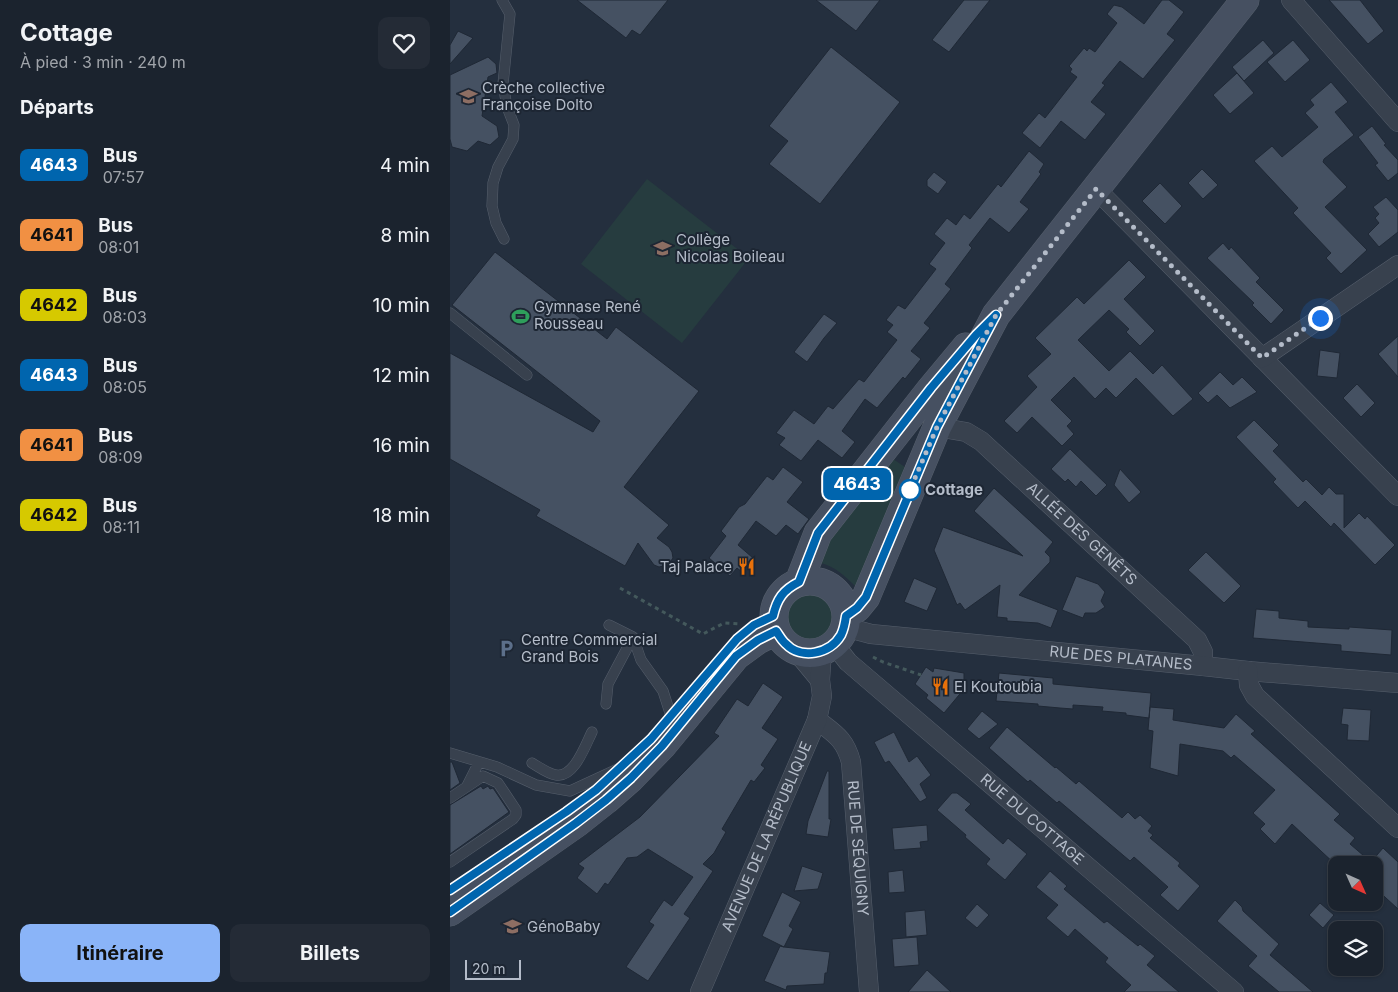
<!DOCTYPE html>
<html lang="fr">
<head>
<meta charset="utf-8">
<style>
  body { margin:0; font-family:Inter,sans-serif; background:#242b36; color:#f1f3f6; height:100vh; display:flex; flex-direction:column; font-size:19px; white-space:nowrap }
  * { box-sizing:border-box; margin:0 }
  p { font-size:16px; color:#a0a4aa }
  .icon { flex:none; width:28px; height:28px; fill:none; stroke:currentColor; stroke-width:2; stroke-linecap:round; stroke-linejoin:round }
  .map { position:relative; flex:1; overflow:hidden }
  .sheet { display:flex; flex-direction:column; background:#1b232e; width:450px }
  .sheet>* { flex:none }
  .badge { padding:0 10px; border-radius:8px; font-size:18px; line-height:32px }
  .needle { width:32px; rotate:135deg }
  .controls { position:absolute; left:878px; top:856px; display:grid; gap:10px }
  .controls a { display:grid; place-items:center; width:55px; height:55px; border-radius:10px; background:#1b232e; box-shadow:0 1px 4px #0004,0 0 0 1px #39404a; font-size:25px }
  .scale { position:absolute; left:15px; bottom:12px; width:56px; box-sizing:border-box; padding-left:5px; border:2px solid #b4bcc9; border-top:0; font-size:14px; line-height:18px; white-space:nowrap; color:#b4bcc9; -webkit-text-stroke:4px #1d2633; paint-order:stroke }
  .you { position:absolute; width:25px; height:25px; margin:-12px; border:4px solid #fff; border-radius:50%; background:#1a73e8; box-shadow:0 0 0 8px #1a73e833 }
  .map>.badge { position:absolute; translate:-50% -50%; box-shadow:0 0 0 2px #fff }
  h2 { padding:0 20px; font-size:19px; line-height:45px }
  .round { display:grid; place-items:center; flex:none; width:52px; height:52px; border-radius:10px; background:#242b36 }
  .headline { display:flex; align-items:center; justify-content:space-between; height:85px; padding:0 20px }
  h1 { font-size:24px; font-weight:700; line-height:38px }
  .button { display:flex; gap:10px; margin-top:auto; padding:10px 20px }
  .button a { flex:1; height:58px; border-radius:10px; background:#8ab4f8; color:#111; font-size:20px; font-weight:700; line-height:58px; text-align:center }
  .button a+a { background:#242b36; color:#f1f3f6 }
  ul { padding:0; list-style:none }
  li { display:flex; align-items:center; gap:15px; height:70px; padding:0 20px }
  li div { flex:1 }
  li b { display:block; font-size:19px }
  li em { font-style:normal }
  li .badge { min-width:55px; font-weight:700; text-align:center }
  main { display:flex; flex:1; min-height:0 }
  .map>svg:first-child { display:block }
</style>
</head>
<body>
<main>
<section class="sheet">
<div class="headline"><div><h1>Cottage</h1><p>À pied · 3 min · 240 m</p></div><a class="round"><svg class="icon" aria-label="heart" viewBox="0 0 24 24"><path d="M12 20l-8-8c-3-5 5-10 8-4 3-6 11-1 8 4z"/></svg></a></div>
<h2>Départs</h2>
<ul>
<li><span class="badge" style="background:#0065ae;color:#fff">4643</span><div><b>Bus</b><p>07:57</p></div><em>4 min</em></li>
<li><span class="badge" style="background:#f19043;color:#111">4641</span><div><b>Bus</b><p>08:01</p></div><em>8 min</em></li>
<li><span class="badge" style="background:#d6c900;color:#111">4642</span><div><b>Bus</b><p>08:03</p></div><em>10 min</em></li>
<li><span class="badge" style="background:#0065ae;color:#fff">4643</span><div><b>Bus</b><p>08:05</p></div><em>12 min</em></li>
<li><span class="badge" style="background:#f19043;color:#111">4641</span><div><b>Bus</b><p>08:09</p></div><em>16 min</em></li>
<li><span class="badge" style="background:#d6c900;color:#111">4642</span><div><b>Bus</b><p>08:11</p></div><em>18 min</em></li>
</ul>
<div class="button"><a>Itinéraire</a><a>Billets</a></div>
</section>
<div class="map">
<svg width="948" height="992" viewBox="0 0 948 992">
  <rect width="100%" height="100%" fill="#242f3e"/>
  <path fill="#263c3f" d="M 197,179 L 299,258 L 232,343 L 131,264 Z
    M 443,459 L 455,467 L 406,587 C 395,576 386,567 371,563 L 380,535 Z
    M336 617a23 23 0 1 1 46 0a23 23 0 1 1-46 0Z"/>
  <path fill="#455162" stroke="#1f2835" d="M 127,0 L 218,0 L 190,35 L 182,30 L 176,38 Z
    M 366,0 L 430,0 L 406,31 Z
    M 514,0 L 540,0 L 499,52 L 482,40 Z
    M 712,0 L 719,0 L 734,12 L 717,34 L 725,40 L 693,79 L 670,61 L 652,83 L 655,85 L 641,102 L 656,114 L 635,140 L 611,121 L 590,148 L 572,133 L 589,113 L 595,118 L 627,77 L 620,72 L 622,69 L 619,66 L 634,48 L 637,51 L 639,48 L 645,52 L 667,23 L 657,14 L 664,5 L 672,7 L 694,24 Z
    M 879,0 L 910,0 L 934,31 L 918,44 Z
    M 8,31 L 23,38 L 0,64 L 0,45 Z
    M 813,40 L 824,53 L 794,81 L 782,67 Z
    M 843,40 L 860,60 L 835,82 L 817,62 Z
    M 381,47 L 450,102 L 370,204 L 319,164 L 338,141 L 319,126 Z
    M 38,57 L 46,64 L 47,73 L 38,77 L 32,116 L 47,126 L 49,137 L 40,145 L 28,141 L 17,151 L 2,147 L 0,139 L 0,75 Z
    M 787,73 L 804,93 L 780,114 L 763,95 Z
    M 881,82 L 898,102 L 885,112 L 904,135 L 874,159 L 873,162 L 897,187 L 875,207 L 917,250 L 891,274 L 876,258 L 881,253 L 843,213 L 848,208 L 804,161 L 822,146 L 832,157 L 868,127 L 855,113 L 864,105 L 860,100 Z
    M 922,126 L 936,144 L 934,145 L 948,160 L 948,173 L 938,181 L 925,165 L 928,163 L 908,137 Z
    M 579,151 L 594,164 L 589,172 L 591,174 L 570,202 L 579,209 L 559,233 L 540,218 L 519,245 L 522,248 L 495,284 L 501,289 L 474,323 L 480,328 L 461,351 L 471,359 L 455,379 L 453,377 L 427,408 L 415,399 L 392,431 L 405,442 L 392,458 L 368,440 L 351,461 L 329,445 L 335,438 L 326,433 L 344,410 L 364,424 L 378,406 L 383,409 L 409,379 L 414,382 L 447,340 L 437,332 L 443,325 L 436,320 L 448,305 L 455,309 L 486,269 L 479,264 L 495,243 L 484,234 L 497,218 L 506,225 L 514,214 L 520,219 L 548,184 L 551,187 Z
    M 752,169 L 768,185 L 753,199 L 738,183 Z
    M 484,172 L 497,182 L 488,194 L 477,186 L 477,180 Z
    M 710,183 L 732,206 L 715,224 L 692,201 Z
    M 936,197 L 948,210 L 948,232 L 929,247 L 918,234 L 929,223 L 925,218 L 929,214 L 923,207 Z
    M 773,243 L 779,250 L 781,247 L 810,278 L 806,282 L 834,310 L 821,324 L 802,305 L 804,303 L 757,258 Z
    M 45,252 L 157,339 L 166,327 L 249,391 L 174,487 L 219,525 L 207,538 L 219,547 L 222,552 L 223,558 L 218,565 L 209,567 L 204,565 L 188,543 L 175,566 L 86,516 L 90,510 L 0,459 L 0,353 L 143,432 L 150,421 L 2,305 Z
    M 679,260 L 696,277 L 674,299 L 705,331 L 690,346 L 676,332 L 679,329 L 659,310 L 628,340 L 659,371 L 680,351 L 703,374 L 712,365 L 743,399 L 723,416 L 686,378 L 666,398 L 656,388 L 645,399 L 624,377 L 601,400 L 622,421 L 617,426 L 624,434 L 612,446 L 582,417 L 567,433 L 554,421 L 587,387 L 577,376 L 601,354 L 585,338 L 627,297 L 634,304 Z
    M 374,314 L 387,323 L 374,338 L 357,362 L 344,352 Z
    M 948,336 L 948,377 L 928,354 Z
    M 870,350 L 890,353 L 887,378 L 867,376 Z
    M 770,372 L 783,385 L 792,377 L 807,392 L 780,408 L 767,395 L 758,403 L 748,393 Z
    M 907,384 L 925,403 L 911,417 L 893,398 Z
    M 804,420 L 829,445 L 823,451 L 853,482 L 856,479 L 872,495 L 879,487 L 886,494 L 894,494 L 894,528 L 909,513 L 915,519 L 917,516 L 945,545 L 925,565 L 884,523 L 881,527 L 855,501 L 848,508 L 823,482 L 826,479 L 786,437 Z
    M 620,449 L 657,485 L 646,496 L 631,481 L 626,487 L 618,479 L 615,482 L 601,469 Z
    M 333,467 L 353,482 L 337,502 L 359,519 L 348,534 L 336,525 L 326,536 L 306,521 L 288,545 L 303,558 L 292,572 L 287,568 L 280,576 L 259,558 L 276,536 L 271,531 L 289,507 L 295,504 L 317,476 L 323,480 Z
    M 670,469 L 691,492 L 679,503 L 664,485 Z
    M 544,488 L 603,542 L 595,552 L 600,557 L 600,562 L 569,595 L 608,610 L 601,628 L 588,623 L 557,621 L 557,618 L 547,617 L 550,585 L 515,610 L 510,603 L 507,605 L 484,550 L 493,527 L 573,556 L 524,511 Z
    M 756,552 L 791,586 L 774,603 L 738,570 Z
    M 626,576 L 648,584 L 655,592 L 651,601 L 655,607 L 646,613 L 635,613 L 633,618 L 612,610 Z
    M 464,578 L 487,588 L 477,611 L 454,602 Z
    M 806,609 L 829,611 L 829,618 L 858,621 L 858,627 L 899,629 L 899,627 L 942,630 L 941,655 L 891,651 L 891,645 L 803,638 Z
    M 476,667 L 483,672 L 484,668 L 514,673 L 514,689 L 494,713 L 476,698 L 478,695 L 465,684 Z
    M 549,673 L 603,678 L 603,684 L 701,693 L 699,718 L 676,715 L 676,713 L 652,711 L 653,707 L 623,705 L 623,709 L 610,708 L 588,706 L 588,704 L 546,701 Z
    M 313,683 L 333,697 L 312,728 L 328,739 L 311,765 L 315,768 L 304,782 L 301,780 L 272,829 L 276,832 L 264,853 L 253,864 L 263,871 L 234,914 L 240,918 L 198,981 L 176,967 L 204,925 L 199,922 L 214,900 L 222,906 L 243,877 L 198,849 L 187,857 L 177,858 L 158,885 L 155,883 L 147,894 L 127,878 L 134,868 L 128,864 L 190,817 L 269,736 L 264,733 L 287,699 L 298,706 Z
    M 700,707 L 724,709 L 723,720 L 774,728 L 786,714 L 805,731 L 801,734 L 890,814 L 884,820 L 905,838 L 900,844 L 921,862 L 933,848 L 948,862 L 948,909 L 924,887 L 931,879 L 924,872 L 924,865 L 886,865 L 842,824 L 825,844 L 810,829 L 815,824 L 803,813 L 825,790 L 784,755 L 781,758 L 773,751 L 730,744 L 728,776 L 700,768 L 703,731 L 698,730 Z
    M 893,708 L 921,710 L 919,741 L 897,740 L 898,725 L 891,724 Z
    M 532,711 L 548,724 L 529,739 L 517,729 Z
    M 557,727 L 605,768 L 606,767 L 626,784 L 629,781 L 672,818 L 678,812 L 685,819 L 690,815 L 702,826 L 698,831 L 703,835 L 700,838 L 730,863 L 728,866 L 750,886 L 728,911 L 710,895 L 718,887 L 684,857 L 680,861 L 609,801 L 607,803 L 580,780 L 578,782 L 539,748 Z
    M 444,732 L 459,762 L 467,756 L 481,775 L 470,784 L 477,798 L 470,802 L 439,761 L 435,763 L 424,742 Z
    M 0,762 L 2,762 L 10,783 L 0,790 Z
    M 377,771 L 379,771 L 379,819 L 381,819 L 378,837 L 356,834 L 358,821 Z
    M 31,786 L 33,789 L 38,786 L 40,789 L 43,788 L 59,812 L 0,854 L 0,805 Z
    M 502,793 L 507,793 L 521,804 L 515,810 L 553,844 L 558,838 L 577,854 L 555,880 L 536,864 L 540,859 L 515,837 L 516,835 L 487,810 Z
    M 477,825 L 478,841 L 470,842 L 471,848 L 444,850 L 442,828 Z
    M 352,866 L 373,873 L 368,889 L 344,891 Z
    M 453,870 L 455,892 L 439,893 L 438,872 Z
    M 600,871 L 617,886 L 614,889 L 654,923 L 657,921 L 688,946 L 690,944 L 705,956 L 697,965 L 729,992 L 674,992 L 681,985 L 655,962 L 658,958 L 625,929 L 618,937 L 596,918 L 608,905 L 586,887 Z
    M 332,892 L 351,902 L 339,926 L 343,929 L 334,947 L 380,952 L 377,973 L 375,973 L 374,984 L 337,986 L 336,990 L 314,981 L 330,946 L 334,947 L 312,936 Z
    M 785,900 L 792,907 L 793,911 L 829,944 L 820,955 L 863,992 L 829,992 L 798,966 L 807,956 L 767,921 Z
    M 870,903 L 884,915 L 873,928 L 859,915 Z
    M 527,904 L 539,915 L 527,928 L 515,918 Z
    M 475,910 L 477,935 L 456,937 L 455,912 Z
    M 467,937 L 469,965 L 444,967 L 442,939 Z
    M 477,970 L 501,992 L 458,992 Z"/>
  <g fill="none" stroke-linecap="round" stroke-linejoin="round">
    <defs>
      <path id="service" d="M 52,0 L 60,14 L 53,84 L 57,107 L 64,125 L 63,139 L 48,167 L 43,183 L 42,206 L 46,223 L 54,239
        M 0,313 L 77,375
        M 159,625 L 183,637 L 191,660 L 213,691 L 221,716
        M 156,704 L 158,684 L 183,637
        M 0,753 L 47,767 L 86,785 L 120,791 L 172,767
        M 82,763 C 89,767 98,774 106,775 C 124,778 135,746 142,732
        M 17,786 L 29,762
        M 0,798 L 33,776 L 48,783 L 66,810 L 66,815 L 63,819 L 0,862"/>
      <g id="minor">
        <path d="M 841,0 L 948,122"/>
        <path d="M 646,189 L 948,496"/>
        <path d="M 812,358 L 948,265"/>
        <path id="s1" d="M 487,427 L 516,432 L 531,441 L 747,640 L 753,652 L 753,666"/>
        <path id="s2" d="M 395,627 L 421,634 L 753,666 L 798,671 L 948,683"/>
        <path id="s3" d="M 384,644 L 398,662 L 784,992"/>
        <path d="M 346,651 L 370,680"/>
        <path d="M 798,671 L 799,685 L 805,696 L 948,828"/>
        <path id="s4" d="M 367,720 C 385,734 395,739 401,762 L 419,992"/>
        <path id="s5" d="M 250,992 L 367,720 L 372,696 L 370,680 L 372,651"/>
      </g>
      <path id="secondary" d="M324 617a36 36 0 1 1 72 0a36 36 0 1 1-72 0Z
        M 349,582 L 368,533 L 481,389 L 516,347
        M 396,616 L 407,608 L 416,597 L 487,427 L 546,315 L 795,0
        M 0,912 L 127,823 L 156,800 L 181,778 L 212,746 L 286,656 L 308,640 L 326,631"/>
    </defs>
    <use href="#service" stroke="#565f6c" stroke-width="11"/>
    <use href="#minor" stroke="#565f6c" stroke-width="20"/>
    <use href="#secondary" stroke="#565f6c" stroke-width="29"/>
    <path stroke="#44595c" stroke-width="3" stroke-dasharray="4 4" stroke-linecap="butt" d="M 170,588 L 253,634 L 274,623 L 291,624
      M 423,657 L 433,662 L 471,675"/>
    <use href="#service" stroke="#38414e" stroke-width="10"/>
    <use href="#minor" stroke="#38414e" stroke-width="19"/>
    <use href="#secondary" stroke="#465061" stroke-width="28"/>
  </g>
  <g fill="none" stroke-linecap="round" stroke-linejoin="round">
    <defs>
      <path id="line" d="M 0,890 L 116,812 L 146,790 L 201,739 L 287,639 L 304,625 L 323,616 C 327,599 333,590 349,582 L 368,533 L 481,388 L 526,335 L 546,315 L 487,427 L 416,597 L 407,608 L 396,616 C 395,623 394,629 391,635 C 380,654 351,660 336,644 C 332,641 329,635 326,631 L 308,640 L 286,656 L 212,746 L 181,778 L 156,800 L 126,823 L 0,912"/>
    </defs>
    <use href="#line" stroke="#fff" stroke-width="11"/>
    <use href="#line" stroke="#0065ae" stroke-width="8"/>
    <path stroke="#b4bcc9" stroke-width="5" stroke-dasharray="0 9" d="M 460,490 L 459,492 L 487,427 L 546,315 L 646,189 L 812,358 L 870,318"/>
  </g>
  <defs>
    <symbol id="school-bare" viewBox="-9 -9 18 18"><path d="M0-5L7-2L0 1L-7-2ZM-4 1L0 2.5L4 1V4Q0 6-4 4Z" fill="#8d6e63" stroke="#1d2633" stroke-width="2.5" paint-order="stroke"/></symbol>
    <symbol id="stadium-bare" viewBox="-9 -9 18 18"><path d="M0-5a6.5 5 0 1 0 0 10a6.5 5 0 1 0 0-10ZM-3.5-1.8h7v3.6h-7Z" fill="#2e9e5b" stroke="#1d2633" stroke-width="2.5" paint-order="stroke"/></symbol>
    <symbol id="restaurant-bare" viewBox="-9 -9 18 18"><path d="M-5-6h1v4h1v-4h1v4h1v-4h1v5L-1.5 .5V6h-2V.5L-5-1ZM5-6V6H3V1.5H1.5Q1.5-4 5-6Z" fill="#e8710a" stroke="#1d2633" stroke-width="2.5" paint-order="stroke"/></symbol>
    <symbol id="parking-bare" viewBox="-9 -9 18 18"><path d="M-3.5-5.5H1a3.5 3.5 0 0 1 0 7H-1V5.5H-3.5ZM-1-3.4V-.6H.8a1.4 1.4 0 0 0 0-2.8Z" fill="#5c6f8a" stroke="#1d2633" stroke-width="2.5" paint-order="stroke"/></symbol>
  </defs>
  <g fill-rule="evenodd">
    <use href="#school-bare" x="6" y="84" width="25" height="25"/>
    <use href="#school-bare" x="200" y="236" width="25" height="25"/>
    <use href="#stadium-bare" x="58" y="304" width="25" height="25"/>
    <use href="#restaurant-bare" x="284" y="554" width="25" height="25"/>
    <use href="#parking-bare" x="44" y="636" width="25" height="25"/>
    <use href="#restaurant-bare" x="478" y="674" width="25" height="25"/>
    <use href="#school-bare" x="50" y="914" width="25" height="25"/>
  </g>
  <circle fill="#fff" stroke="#0065ae" stroke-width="2.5" cx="460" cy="490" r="10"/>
  <g text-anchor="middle" stroke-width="4" stroke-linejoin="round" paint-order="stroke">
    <g font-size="15" fill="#b4bcc9" stroke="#1d2633" text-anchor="start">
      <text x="32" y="93">Crèche collective<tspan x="32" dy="17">Françoise Dolto</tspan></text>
      <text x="226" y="245">Collège<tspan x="226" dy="17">Nicolas Boileau</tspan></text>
      <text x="84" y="312">Gymnase René<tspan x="84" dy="17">Rousseau</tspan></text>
      <text x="282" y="572" text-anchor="end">Taj Palace</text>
      <text x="71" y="645">Centre Commercial<tspan x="71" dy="17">Grand Bois</tspan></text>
      <text x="504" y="692">El Koutoubia</text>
      <text x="77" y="932">GénoBaby</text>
    </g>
    <g font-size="15" font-weight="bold" fill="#b4bcc9" stroke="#1d2633" text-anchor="start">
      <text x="475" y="495">Cottage</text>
    </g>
    <g font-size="15" fill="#b4bcc9" stroke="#1d2633">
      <text dy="5" stroke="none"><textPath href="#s1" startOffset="184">ALLÉE DES GENÊTS</textPath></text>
      <text dy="5" stroke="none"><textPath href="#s2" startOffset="278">RUE DES PLATANES</textPath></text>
      <text dy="5" stroke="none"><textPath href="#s3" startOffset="265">RUE DU COTTAGE</textPath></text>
      <text dy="5" stroke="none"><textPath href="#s5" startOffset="169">AVENUE DE LA RÉPUBLIQUE</textPath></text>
      <text dy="5" stroke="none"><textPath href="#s4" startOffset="142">RUE DE SÉQUIGNY</textPath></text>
    </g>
  </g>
</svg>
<div class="controls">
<a><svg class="needle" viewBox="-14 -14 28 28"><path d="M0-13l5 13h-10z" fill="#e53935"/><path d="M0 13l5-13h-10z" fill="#a0a4aa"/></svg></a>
<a><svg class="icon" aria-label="layers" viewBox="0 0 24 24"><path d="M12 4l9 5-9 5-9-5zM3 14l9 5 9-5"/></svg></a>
</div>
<div class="scale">20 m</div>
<div class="you" style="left:870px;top:318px"></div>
<b class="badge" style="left:407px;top:484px;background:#0065ae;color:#fff">4643</b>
</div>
</main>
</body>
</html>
